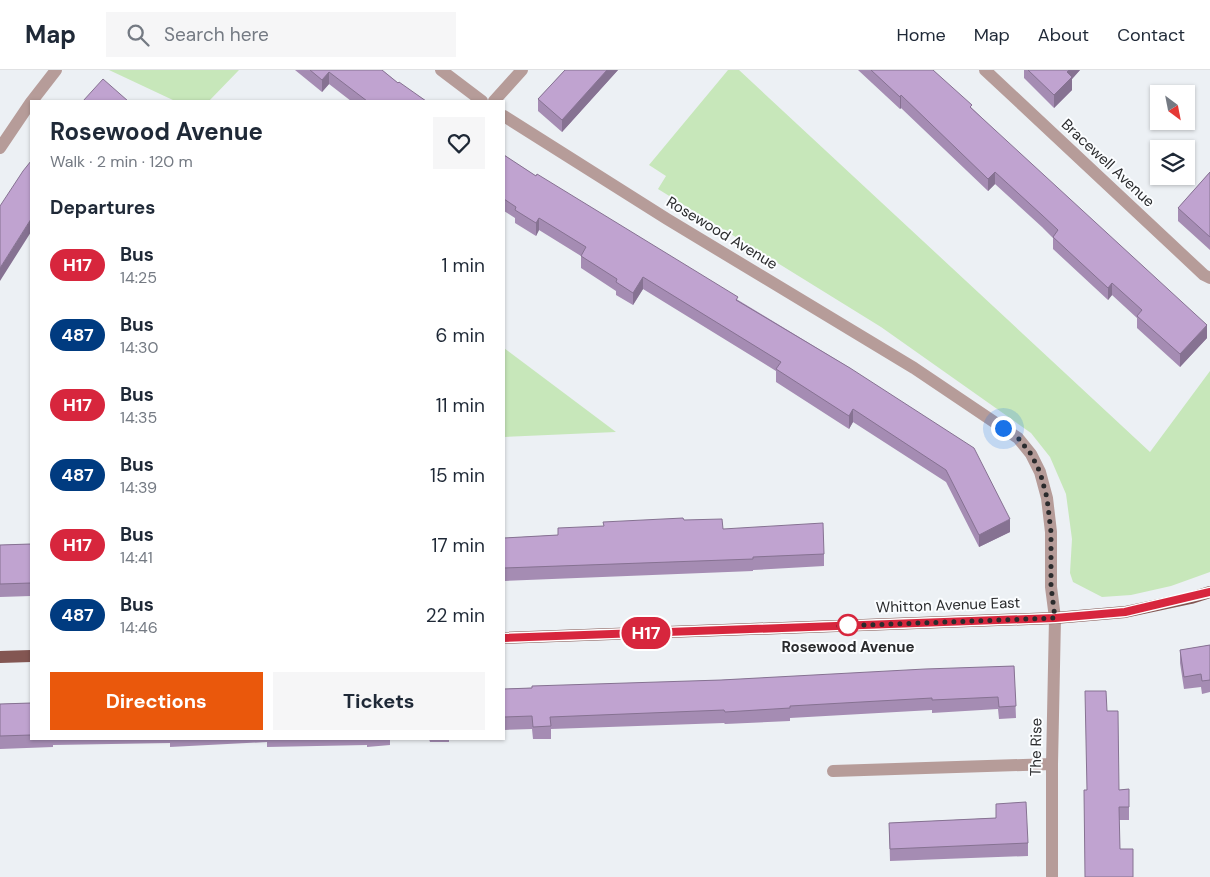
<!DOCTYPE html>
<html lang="en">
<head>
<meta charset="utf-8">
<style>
  body { margin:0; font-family:"DM Sans",sans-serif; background:#f6f6f7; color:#1f2937; height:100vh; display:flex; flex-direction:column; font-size:19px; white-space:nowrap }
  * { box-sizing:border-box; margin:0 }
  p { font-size:16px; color:#747a83 }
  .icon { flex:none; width:28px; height:28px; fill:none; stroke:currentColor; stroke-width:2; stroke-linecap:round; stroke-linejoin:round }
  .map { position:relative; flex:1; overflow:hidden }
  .drawer { position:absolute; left:30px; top:30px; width:475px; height:640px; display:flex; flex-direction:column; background:#fff; border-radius:0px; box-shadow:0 1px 4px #0004 }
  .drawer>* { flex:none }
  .badge { padding:0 10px; border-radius:16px; font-size:18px; line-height:32px }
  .needle { width:32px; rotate:148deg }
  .fabs { position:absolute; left:1150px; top:15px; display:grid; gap:10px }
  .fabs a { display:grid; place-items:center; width:45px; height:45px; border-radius:0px; background:#fff; box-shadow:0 1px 4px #0004; font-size:25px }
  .you { position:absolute; width:25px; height:25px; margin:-12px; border:4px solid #fff; border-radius:50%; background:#1a73e8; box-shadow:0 0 0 8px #1a73e833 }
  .map>.badge { position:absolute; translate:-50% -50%; box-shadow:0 0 0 2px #fff }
  h2 { padding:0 20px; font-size:19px; line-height:45px }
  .round { display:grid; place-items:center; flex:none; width:52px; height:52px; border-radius:0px; background:#f6f6f7 }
  .head { display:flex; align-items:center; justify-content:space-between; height:85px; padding:0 20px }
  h1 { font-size:24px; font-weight:700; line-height:38px }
  .button { display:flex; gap:10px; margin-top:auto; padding:10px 20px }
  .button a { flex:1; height:58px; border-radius:0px; background:#ea580c; color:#fff; font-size:20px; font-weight:700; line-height:58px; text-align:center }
  .button a+a { background:#f6f6f7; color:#1f2937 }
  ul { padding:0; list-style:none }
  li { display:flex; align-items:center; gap:15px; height:70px; padding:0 20px }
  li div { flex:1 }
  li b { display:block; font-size:19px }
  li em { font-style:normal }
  li .badge { min-width:55px; font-weight:700; text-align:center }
  header { display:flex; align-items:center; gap:30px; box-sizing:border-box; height:70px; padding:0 25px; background:#fff; border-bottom:1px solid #e0e1e3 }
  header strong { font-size:24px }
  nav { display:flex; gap:28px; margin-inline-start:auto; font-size:18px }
  .search { width:350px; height:45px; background:#f6f6f7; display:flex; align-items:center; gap:12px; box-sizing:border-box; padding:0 18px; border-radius:0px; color:#747a83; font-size:19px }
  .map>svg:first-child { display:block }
</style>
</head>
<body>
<header>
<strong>Map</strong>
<div class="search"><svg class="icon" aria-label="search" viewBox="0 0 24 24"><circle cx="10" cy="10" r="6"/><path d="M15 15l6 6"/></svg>Search here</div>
<nav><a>Home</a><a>Map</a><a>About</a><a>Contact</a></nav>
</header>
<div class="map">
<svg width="1210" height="807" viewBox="0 0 1210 807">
  <rect width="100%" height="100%" fill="#ecf0f4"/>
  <path fill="#c7e7ba" d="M 109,0 L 239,0 L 209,31 L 175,31 Z
    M 728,0 L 739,0 L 1150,382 L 1210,301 L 1210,502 L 1171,516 L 1131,525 L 1102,527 L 1073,512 L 1070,503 L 1072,469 L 1066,424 L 1050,387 L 1031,363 L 881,257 L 658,119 L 666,106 L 649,95 Z
    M 504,278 L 616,362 L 504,367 Z"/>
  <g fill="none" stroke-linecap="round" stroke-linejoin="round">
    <path stroke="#b69c99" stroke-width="12" d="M 441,0 L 482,31
      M 985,0 L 1204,205 L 1210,208
      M 32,31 L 56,0
      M 494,31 L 522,0
      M 504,46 L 667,149 L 914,298 L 1018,368 L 1031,384 L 1040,402 L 1047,428 L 1051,462 L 1051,517 L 1055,548 L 1052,694 L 1052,807
      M 0,78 L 31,32
      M 833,701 L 1052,694"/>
    <path stroke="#835652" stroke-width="12" d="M 504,568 L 1055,548 L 1125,542 L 1191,528 L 1210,522
      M 0,587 L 31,586"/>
  </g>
  <path fill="#a58cb3" d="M 295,0 L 382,0 L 398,13 L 426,31 L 351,31 L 329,14 L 322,22 Z
    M 565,0 L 618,0 L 562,62 L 538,41 L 538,29 Z
    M 858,0 L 933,0 L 1207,268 L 1180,297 L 1137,258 L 1137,248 L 1112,225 L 1108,230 L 1053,179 L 1053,168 L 1042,157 L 995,114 L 988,121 L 901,38 L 900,39 Z
    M 1024,0 L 1080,0 L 1072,9 L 1072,20 L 1054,38 L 1024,8 Z
    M 504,85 L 536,106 L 738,230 L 850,298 L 1010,462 L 979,477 L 946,412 L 853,352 L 849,359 L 776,312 L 776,301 L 643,219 L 633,235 L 616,225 L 616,221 L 581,198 L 581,186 L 539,160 L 536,166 L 515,153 L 515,148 L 504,141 Z
    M 1210,102 L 1210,180 L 1178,151 L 1178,138 Z
    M 684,450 L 723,459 L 824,484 L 824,496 L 753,500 L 753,501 L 504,511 L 504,468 L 558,465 L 603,456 Z
    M 31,474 L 31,526 L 0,527 L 0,475 Z
    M 1210,575 L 1210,622 L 1202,624 L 1201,617 L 1184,619 L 1180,593 L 1180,580 Z
    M 1014,596 L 1016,648 L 999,649 L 998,639 L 932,643 L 932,640 L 790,648 L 790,651 L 725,654 L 724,653 L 551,659 L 551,669 L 533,669 L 532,659 L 504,660 L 504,619 L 721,610 Z
    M 31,633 L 31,669 L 390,669 L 390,675 L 367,677 L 367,675 L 267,677 L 267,672 L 170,677 L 170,673 L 53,675 L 53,677 L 0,679 L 0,634 Z
    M 1107,641 L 1119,720 L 1129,719 L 1129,750 L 1119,750 L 1120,779 L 1133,807 L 1087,720 Z
    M 429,669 L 449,669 L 449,672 L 430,672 Z
    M 996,734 L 1028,773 L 1028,786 L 890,791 L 889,753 L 996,748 Z"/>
  <path fill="#867292" d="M 607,0 L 618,0 L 562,62 L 562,50 Z
    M 1069,0 L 1080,0 L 1072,9 L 1072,20 L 1054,38 L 1054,25 L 1067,2 Z
    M 329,2 L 329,14 L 322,22 L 322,10 Z
    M 901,25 L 901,38 L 900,39 L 900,27 Z
    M 995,102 L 995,114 L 988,121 L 988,109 Z
    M 539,148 L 539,160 L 536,166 L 536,153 Z
    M 31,149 L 31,162 L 0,211 L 0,198 Z
    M 643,207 L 643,219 L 633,235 L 633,223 Z
    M 1112,213 L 1112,225 L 1108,230 L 1108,218 Z
    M 1207,255 L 1207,268 L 1180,297 L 1180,284 Z
    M 853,339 L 853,352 L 849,359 L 849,346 Z
    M 1010,449 L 1010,462 L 979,477 L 979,465 Z"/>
  <path fill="#c0a3d0" stroke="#867292" d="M 310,0 L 382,0 L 398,13 L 399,12 L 426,31 L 367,31 L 329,2 L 322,10 Z
    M 565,0 L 607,0 L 562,50 L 538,29 Z
    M 871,0 L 933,0 L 972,35 L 970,37 L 1207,255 L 1180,284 L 1137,246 L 1142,240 L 1112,213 L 1108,218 L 1053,167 L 1058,160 L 1042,145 L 995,102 L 988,109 L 901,25 L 900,27 Z
    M 1028,0 L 1069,0 L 1067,2 L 1072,7 L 1054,25 Z
    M 103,9 L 128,31 L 83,31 Z
    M 504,85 L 536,106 L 537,104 L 738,227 L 736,230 L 850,298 L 974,378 L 1010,449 L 979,465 L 946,400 L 853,339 L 849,346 L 776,299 L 781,292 L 643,207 L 633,223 L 616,212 L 617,209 L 581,186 L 586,177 L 539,148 L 536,153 L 515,140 L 516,137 L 504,129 Z
    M 31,91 L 31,149 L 0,198 L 0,136 L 23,101 Z
    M 1210,102 L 1210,167 L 1178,138 Z
    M 683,448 L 684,450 L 722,449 L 723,459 L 823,453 L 824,484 L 753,487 L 753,489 L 504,498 L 504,468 L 558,465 L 558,458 L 604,456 L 603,452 Z
    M 31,474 L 31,513 L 0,514 L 0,475 Z
    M 1210,575 L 1210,610 L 1202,611 L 1201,604 L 1184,607 L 1180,580 Z
    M 1014,596 L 1016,636 L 999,637 L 998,627 L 932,630 L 932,628 L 790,636 L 790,638 L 725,642 L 724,640 L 550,647 L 551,656 L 533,657 L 532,646 L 504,647 L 504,619 L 532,618 L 532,616 L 721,610 L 925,599 Z
    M 1085,621 L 1106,621 L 1107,641 L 1118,641 L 1119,720 L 1129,719 L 1129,737 L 1119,737 L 1120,779 L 1133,779 L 1133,807 L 1085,807 L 1084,720 L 1087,720 Z
    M 31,633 L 31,665 L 0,666 L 0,634 Z
    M 1026,732 L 1028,773 L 890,779 L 889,753 L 996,748 L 996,734 Z"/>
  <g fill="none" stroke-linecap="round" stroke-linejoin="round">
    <defs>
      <path id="line" d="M 504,568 L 1055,548 L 1125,542 L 1210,522"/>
    </defs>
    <use href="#line" stroke="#fff" stroke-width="11"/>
    <use href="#line" stroke="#d7263d" stroke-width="8"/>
    <path stroke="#2a2b2d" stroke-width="5" stroke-dasharray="0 9" d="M 848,555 L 838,556 L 1055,548 L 1051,516 L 1051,462 L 1047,428 L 1040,402 L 1031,384 L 1018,368 L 1003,358"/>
  </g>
  <circle fill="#fff" stroke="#d7263d" stroke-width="2.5" cx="848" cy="555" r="10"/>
  <g text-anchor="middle" stroke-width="4" stroke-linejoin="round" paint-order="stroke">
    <g font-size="15" fill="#2a2b2d" stroke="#fbfdff">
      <text transform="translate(1108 93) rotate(43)" y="5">Bracewell Avenue</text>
      <text transform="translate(722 163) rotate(31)" y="5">Rosewood Avenue</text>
      <text transform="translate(948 535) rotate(-2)" y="5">Whitton Avenue East</text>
      <text transform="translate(1036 677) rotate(-89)" y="5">The Rise</text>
    </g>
    <g font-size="15" font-weight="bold" fill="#2a2b2d" stroke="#fbfdff">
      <text x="848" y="582">Rosewood Avenue</text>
    </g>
  </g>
</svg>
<div class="fabs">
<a><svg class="needle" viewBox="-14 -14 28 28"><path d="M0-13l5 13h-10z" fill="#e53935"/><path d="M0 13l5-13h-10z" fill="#747a83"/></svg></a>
<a><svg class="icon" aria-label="layers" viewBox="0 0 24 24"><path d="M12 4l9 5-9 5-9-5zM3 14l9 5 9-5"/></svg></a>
</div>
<div class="you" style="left:1003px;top:358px"></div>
<b class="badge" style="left:646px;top:563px;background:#d7263d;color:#fff">H17</b>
<section class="drawer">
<div class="head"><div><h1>Rosewood Avenue</h1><p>Walk · 2 min · 120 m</p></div><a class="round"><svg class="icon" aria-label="heart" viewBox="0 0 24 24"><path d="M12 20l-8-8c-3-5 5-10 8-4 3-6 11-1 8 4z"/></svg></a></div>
<h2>Departures</h2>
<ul>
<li><span class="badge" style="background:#d7263d;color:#fff">H17</span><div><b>Bus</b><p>14:25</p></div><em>1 min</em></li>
<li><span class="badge" style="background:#003b80;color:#fff">487</span><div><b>Bus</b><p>14:30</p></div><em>6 min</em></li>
<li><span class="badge" style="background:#d7263d;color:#fff">H17</span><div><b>Bus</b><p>14:35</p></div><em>11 min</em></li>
<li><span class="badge" style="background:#003b80;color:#fff">487</span><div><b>Bus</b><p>14:39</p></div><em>15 min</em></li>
<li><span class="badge" style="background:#d7263d;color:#fff">H17</span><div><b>Bus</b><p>14:41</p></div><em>17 min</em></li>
<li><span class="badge" style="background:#003b80;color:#fff">487</span><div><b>Bus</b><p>14:46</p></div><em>22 min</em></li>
</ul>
<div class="button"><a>Directions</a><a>Tickets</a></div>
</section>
</div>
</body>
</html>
